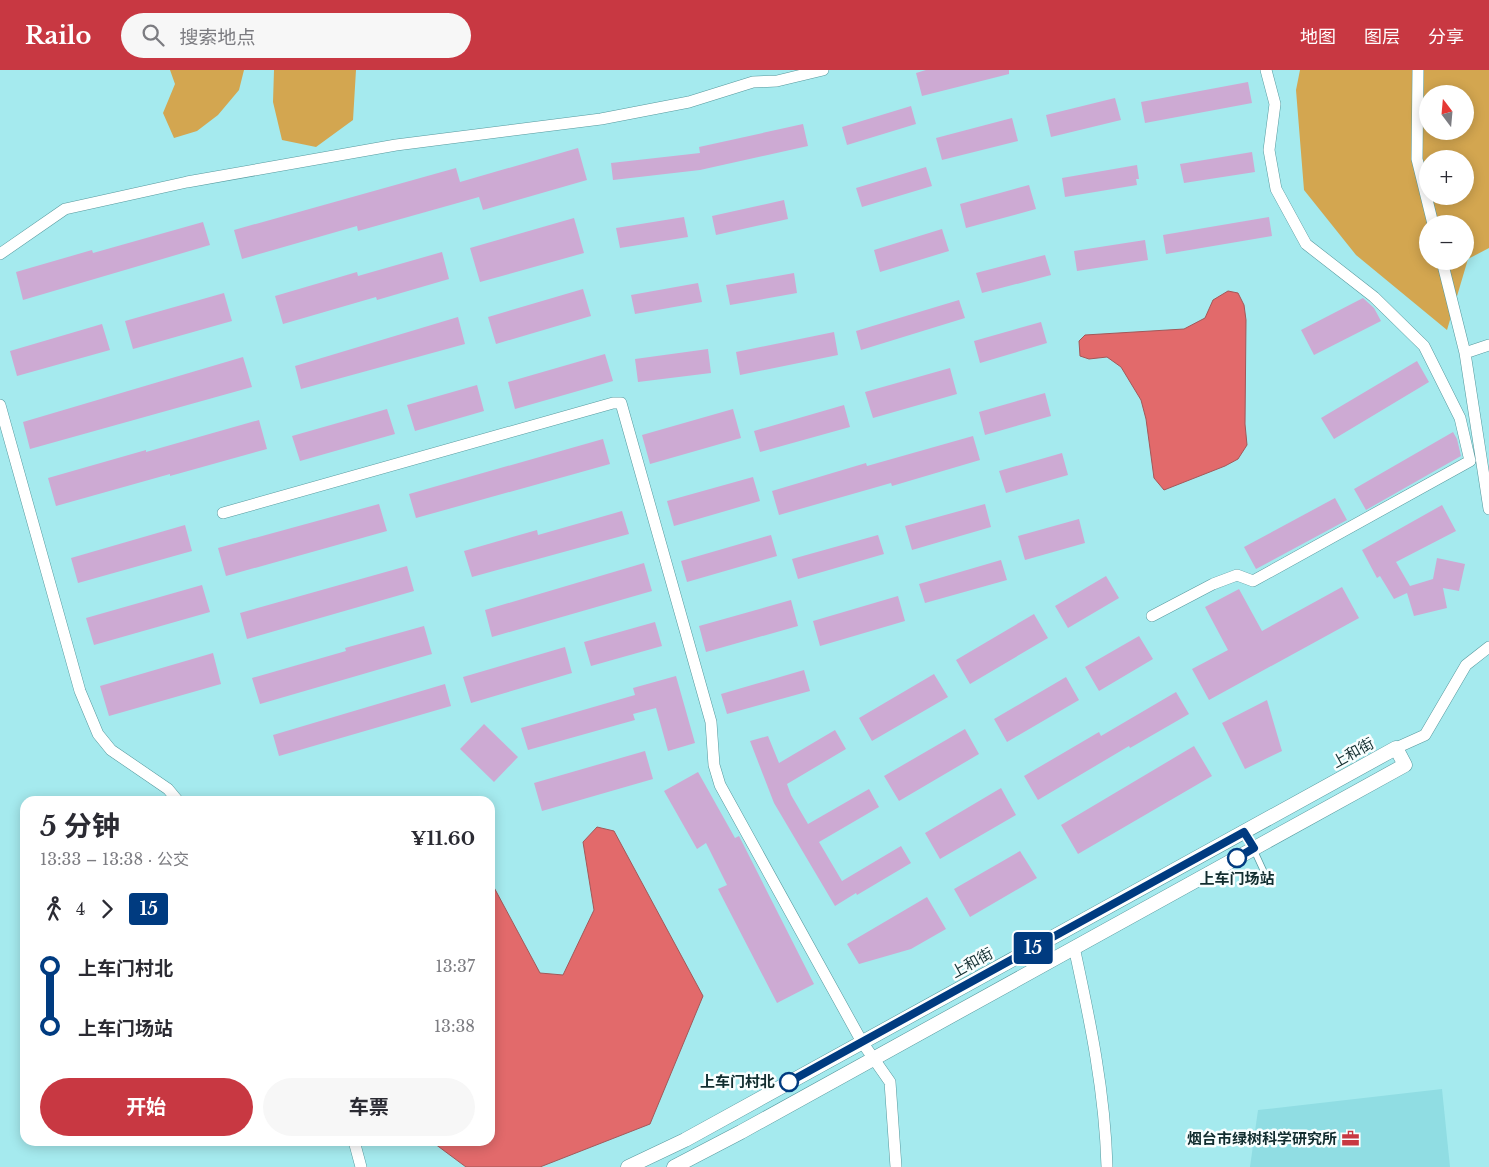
<!DOCTYPE html>
<html lang="zh">
<head>
<meta charset="utf-8">
<style>
  body { margin:0; font-family:"Libre Baskerville","Noto Sans SC",serif; background:#f7f7f7; color:#2b2b33; height:100vh; display:flex; flex-direction:column; font-size:19px; white-space:nowrap }
  * { box-sizing:border-box; margin:0 }
  p { font-size:16px; color:#7c7c81 }
  .icon { flex:none; width:28px; height:28px; fill:none; stroke:currentColor; stroke-width:2; stroke-linecap:round; stroke-linejoin:round }
  .map { position:relative; flex:1; overflow:hidden }
  .drawer { position:absolute; left:20px; top:726px; width:475px; height:350px; display:flex; flex-direction:column; background:#fff; border-radius:15px; box-shadow:0 2px 12px #0003 }
  .drawer>* { flex:none }
  .badge { padding:0 10px; border-radius:4px; font-size:18px; line-height:32px }
  .needle { width:32px; rotate:344deg }
  .controls { position:absolute; left:1419px; top:15px; display:grid; gap:10px }
  .controls a { display:grid; place-items:center; width:55px; height:55px; border-radius:50%; background:#fff; box-shadow:0 2px 12px #0003; font-size:25px }
  .map>.badge { position:absolute; translate:-50% -50%; box-shadow:0 0 0 2px #fff }
  .legs { display:flex; align-items:center; gap:8px; height:55px; padding:0 20px; font-size:16px }
  .legs p { margin-inline-start:auto }
  .summary { display:flex; align-items:center; justify-content:space-between; height:85px; padding:0 20px }
  h1 { font-size:28px; font-weight:700; line-height:38px }
  .button { display:flex; gap:10px; margin-top:auto; padding:10px 20px }
  .button a { flex:1; height:58px; border-radius:30px; background:#c83842; color:#fff; font-size:20px; font-weight:700; line-height:58px; text-align:center }
  .button a+a { background:#f7f7f7; color:#2b2b33 }
  ul { padding:0 20px; list-style:none }
  li { display:flex; align-items:center; gap:18px; height:60px; font-size:19px }
  li i { display:grid; place-items:center; width:8px; height:100%; margin:0 6px; background:currentColor }
  li i::after { content:''; width:12px; height:12px; margin:-6px; border:4px solid; border-radius:50%; background:#fff }
  li p { margin-inline-start:auto }
  li:first-child i { background:linear-gradient(#0000 50%,currentColor 0) }
  li:last-child i { background:linear-gradient(currentColor 50%,#0000 0) }
  header { display:flex; align-items:center; gap:30px; box-sizing:border-box; height:70px; padding:0 25px; background:#c83842; color:#fff }
  header strong { font-size:24px }
  nav { display:flex; gap:28px; margin-inline-start:auto; font-size:18px }
  .search { width:350px; height:45px; background:#f7f7f7; display:flex; align-items:center; gap:12px; box-sizing:border-box; padding:0 18px; border-radius:28px; color:#7c7c81; font-size:19px }
  .map>svg:first-child { display:block }
</style>
</head>
<body>
<header>
<strong>Railo</strong>
<div class="search"><svg class="icon" aria-label="search" viewBox="0 0 24 24"><circle cx="10" cy="10" r="6"/><path d="M15 15l6 6"/></svg>搜索地点</div>
<nav><a>地图</a><a>图层</a><a>分享</a></nav>
</header>
<div class="map">
<svg width="1489" height="1097" viewBox="0 0 1489 1097">
  <rect width="100%" height="100%" fill="#a5eaee"/>
  <path fill="#90dde3" d="M 1442,1019 L 1450,1097 L 1250,1097 L 1258,1040 Z"/>
  <path fill="#d3a650" fill-rule="evenodd" d="M 170,0 L 244,0 L 239,20 L 218,45 L 197,61 L 174,68 L 163,43 L 175,14 Z
    M 274,0 L 356,0 L 353,50 L 316,77 L 282,70 L 273,32 Z
    M 1300,0 L 1489,0 L 1489,178 L 1468,189 L 1447,260 L 1356,185 L 1304,120 L 1296,20 ZM 1428,24 L 1465,24 L 1465,61 L 1428,61 ZM 1428,89 L 1465,89 L 1465,126 L 1428,126 ZM 1428,154 L 1465,154 L 1465,191 L 1428,191 Z"/>
  <path fill="#e26a6b" stroke="#a35859" d="M 1228,221 L 1238,223 L 1244,235 L 1246,250 L 1245,354 L 1247,375 L 1238,389 L 1225,396 L 1164,420 L 1154,408 L 1146,349 L 1141,330 L 1121,297 L 1107,287 L 1089,289 L 1080,286 L 1079,271 L 1085,265 L 1184,259 L 1205,248 L 1213,230 Z
    M 597,757 L 614,761 L 703,926 L 650,1054 L 540,1097 L 466,1097 L 431,1071 L 490,1071 L 490,810 L 540,903 L 563,905 L 594,840 L 583,772 Z"/>
  <path fill="#cdaad3" d="M 926,0 L 1009,0 L 1009,4 L 922,26 L 916,3 Z
    M 1248,12 L 1252,33 L 1145,53 L 1141,32 Z
    M 1115,28 L 1121,50 L 1051,67 L 1046,45 Z
    M 911,36 L 916,54 L 847,75 L 842,57 Z
    M 1012,48 L 1018,71 L 942,90 L 936,68 Z
    M 803,54 L 808,76 L 700,100 L 613,110 L 611,93 L 700,83 L 699,77 Z
    M 578,78 L 587,110 L 483,140 L 479,127 L 358,161 L 357,156 L 242,189 L 234,160 L 456,98 L 460,112 Z
    M 1252,82 L 1255,102 L 1184,113 L 1180,94 Z
    M 1137,95 L 1139,109 L 1136,109 L 1137,115 L 1065,127 L 1062,108 Z
    M 926,97 L 932,116 L 862,137 L 856,118 Z
    M 1029,115 L 1036,139 L 966,158 L 960,134 Z
    M 784,130 L 788,149 L 716,165 L 712,146 Z
    M 684,147 L 688,167 L 620,178 L 616,158 Z
    M 1269,147 L 1272,166 L 1166,184 L 1163,165 Z
    M 574,148 L 584,183 L 480,212 L 470,178 Z
    M 203,152 L 210,175 L 23,230 L 16,202 L 92,180 L 93,183 Z
    M 942,159 L 949,181 L 880,202 L 874,180 Z
    M 1145,170 L 1148,190 L 1077,201 L 1074,181 Z
    M 442,182 L 449,209 L 377,230 L 376,227 L 283,254 L 275,226 L 357,202 L 358,206 Z
    M 1045,185 L 1051,205 L 982,223 L 976,203 Z
    M 794,203 L 797,223 L 730,235 L 726,215 Z
    M 698,213 L 702,232 L 635,244 L 631,225 Z
    M 583,219 L 591,246 L 496,274 L 488,247 Z
    M 224,223 L 232,251 L 133,279 L 125,251 Z
    M 1363,228 L 1374,238 L 1381,251 L 1314,285 L 1301,260 Z
    M 959,230 L 965,248 L 861,280 L 856,261 Z
    M 458,247 L 465,274 L 301,319 L 295,296 Z
    M 1041,252 L 1047,273 L 980,293 L 974,271 Z
    M 102,254 L 110,280 L 17,306 L 10,281 Z
    M 834,262 L 838,285 L 740,305 L 736,282 Z
    M 708,279 L 711,303 L 638,312 L 635,289 Z
    M 605,284 L 613,311 L 515,339 L 508,312 Z
    M 243,287 L 252,317 L 30,379 L 23,352 Z
    M 1417,291 L 1429,312 L 1334,369 L 1321,348 Z
    M 950,298 L 957,324 L 873,348 L 865,322 Z
    M 477,315 L 484,341 L 415,361 L 407,335 Z
    M 1045,323 L 1051,346 L 985,365 L 979,342 Z
    M 844,335 L 850,357 L 760,382 L 754,361 Z
    M 387,339 L 395,364 L 300,391 L 292,366 Z
    M 733,339 L 741,368 L 650,394 L 642,365 Z
    M 259,350 L 267,379 L 170,406 L 170,404 L 56,436 L 48,408 L 146,380 L 146,382 Z
    M 1453,362 L 1457,369 L 1461,386 L 1366,440 L 1354,419 Z
    M 973,366 L 980,390 L 892,416 L 891,413 L 779,445 L 772,421 L 866,393 L 867,396 Z
    M 603,369 L 610,394 L 416,448 L 409,424 Z
    M 1062,383 L 1068,405 L 1006,423 L 999,401 Z
    M 753,407 L 760,431 L 674,456 L 667,431 Z
    M 1335,428 L 1347,450 L 1256,499 L 1244,477 Z
    M 379,434 L 387,461 L 226,506 L 218,478 Z
    M 985,434 L 991,457 L 912,480 L 905,456 Z
    M 1442,435 L 1456,461 L 1396,492 L 1410,516 L 1433,509 L 1437,488 L 1465,494 L 1459,521 L 1443,518 L 1447,538 L 1414,546 L 1407,523 L 1394,529 L 1380,506 L 1377,508 L 1362,480 Z
    M 622,441 L 629,464 L 472,507 L 464,481 L 537,460 L 538,465 Z
    M 1079,449 L 1085,473 L 1025,490 L 1018,466 Z
    M 185,455 L 192,481 L 78,513 L 71,488 Z
    M 771,465 L 777,486 L 687,512 L 681,491 Z
    M 878,465 L 884,484 L 798,509 L 792,489 Z
    M 1001,490 L 1007,510 L 925,533 L 919,514 Z
    M 644,493 L 652,521 L 492,567 L 485,540 Z
    M 407,496 L 414,521 L 247,569 L 240,543 Z
    M 1106,506 L 1119,528 L 1068,558 L 1055,536 Z
    M 202,515 L 210,542 L 94,575 L 86,548 Z
    M 1342,517 L 1359,548 L 1209,630 L 1192,599 L 1228,580 L 1205,537 L 1239,519 L 1262,561 Z
    M 898,526 L 905,551 L 820,576 L 813,551 Z
    M 791,530 L 798,556 L 706,582 L 699,556 Z
    M 1034,544 L 1048,568 L 970,614 L 956,590 Z
    M 655,552 L 662,576 L 591,596 L 584,572 Z
    M 424,556 L 432,584 L 260,634 L 252,608 L 346,581 L 345,578 Z
    M 1139,566 L 1153,589 L 1099,621 L 1085,597 Z
    M 565,577 L 572,603 L 471,633 L 463,607 Z
    M 213,583 L 221,614 L 109,646 L 100,616 Z
    M 804,600 L 810,621 L 727,644 L 721,624 Z
    M 934,604 L 948,627 L 872,671 L 859,648 Z
    M 676,606 L 695,673 L 668,681 L 656,638 L 633,644 L 635,650 L 528,680 L 521,658 L 635,625 L 633,618 Z
    M 1066,607 L 1079,630 L 1007,672 L 994,649 Z
    M 445,614 L 451,636 L 279,686 L 273,665 Z
    M 1176,622 L 1189,644 L 1130,678 L 1129,676 L 1038,730 L 1024,706 L 1099,662 L 1101,666 Z
    M 1267,630 L 1282,681 L 1245,699 L 1222,653 Z
    M 484,654 L 518,687 L 494,712 L 460,679 Z
    M 965,659 L 979,684 L 899,731 L 884,706 Z
    M 835,660 L 846,679 L 787,714 L 791,725 L 808,754 L 869,719 L 879,737 L 819,772 L 842,811 L 901,776 L 911,793 L 857,825 L 856,823 L 835,836 L 774,733 L 750,671 L 768,666 L 779,693 Z
    M 1194,676 L 1212,706 L 1078,784 L 1061,755 Z
    M 645,681 L 653,709 L 542,741 L 534,713 Z
    M 698,702 L 735,768 L 739,766 L 814,914 L 777,933 L 718,819 L 727,815 L 706,773 L 697,779 L 664,721 Z
    M 1001,718 L 1016,745 L 940,789 L 925,763 Z
    M 1020,781 L 1037,808 L 970,847 L 954,819 Z
    M 927,827 L 946,859 L 911,879 L 859,894 L 847,874 Z"/>
  <g fill="none" stroke-linecap="round" stroke-linejoin="round">
    <defs>
      <path id="service" d="M 1244,762 L 1253,778 L 1265,804"/>
      <path id="minor" d="M 1418,0 L 1417,89 L 1433,154
        M 0,184 L 65,139 L 187,112 L 396,75 L 601,49 L 689,32 L 753,12 L 777,11 L 823,0
        M 1442,191 L 1465,283 L 1489,439
        M 1465,283 L 1489,275
        M 0,335 L 80,621 L 98,664 L 111,680 L 168,719 L 178,731
        M 223,443 L 613,333 L 621,333 L 711,652 L 714,695 L 720,715 L 862,972 L 890,1012 L 896,1097
        M 1152,546 L 1213,514 L 1237,505 L 1253,511 L 1470,391 L 1460,348 L 1424,276 L 1374,227 L 1306,174 L 1276,119 L 1269,80 L 1275,34 L 1266,0
        M 1396,678 L 1425,665 L 1466,595 L 1489,577
        M 1074,877 C 1090,950 1105,1022 1107,1097
        M 354,1071 L 361,1097"/>
      <path id="tertiary" d="M 628,1097 L 685,1070 L 1396,678 L 1405,695 L 741,1062 L 674,1097"/>
    </defs>
    <use href="#service" stroke="#56999e" stroke-width="7"/>
    <use href="#minor" stroke="#56999e" stroke-width="12"/>
    <use href="#tertiary" stroke="#56999e" stroke-width="15"/>
    <use href="#service" stroke="#fff" stroke-width="5.5"/>
    <use href="#minor" stroke="#fff" stroke-width="11"/>
    <use href="#tertiary" stroke="#fff" stroke-width="14"/>
  </g>
  <g fill="none" stroke-linecap="round" stroke-linejoin="round">
    <defs>
      <path id="line-1" d="M 789,1012 L 1244,762 L 1254,778 L 1237,788"/>
    </defs>
    <use href="#line-1" stroke="#fff" stroke-width="11"/>
    <use href="#line-1" stroke="#003b80" stroke-width="8"/>
  </g>
  <defs>
    <symbol id="office-bare" viewBox="-9 -9 18 18"><path d="M-6-3h4V-5.5h4V-3h4V5H-6ZM-1-4.5V-3h2v-1.5ZM-6 0V1H6V0Z" fill="#c83842" stroke="#f8fefe" stroke-width="2.5" paint-order="stroke"/></symbol>
  </defs>
  <g fill-rule="evenodd">
    <use href="#office-bare" x="1338" y="1056" width="25" height="25"/>
  </g>
  <g fill="#fff" stroke="#003b80" stroke-width="2.5">
    <circle cx="1237" cy="788" r="9"/>
    <circle cx="789" cy="1012" r="9"/>
  </g>
  <g text-anchor="middle" stroke-width="5" stroke-linejoin="round" paint-order="stroke">
    <g font-size="15" fill="#112d2f" stroke="#f8fefe">
      <text transform="translate(1353 683) rotate(-29)" y="5">上和街</text>
      <text transform="translate(972 893) rotate(-29)" y="5">上和街</text>
    </g>
    <g font-size="15" font-weight="bold" fill="#112d2f" stroke="#f8fefe">
      <text x="1237" y="814">上车门场站</text>
      <text x="775" y="1017" text-anchor="end">上车门村北</text>
    </g>
    <g font-size="15" font-weight="bold" fill="#112d2f" stroke="#f8fefe" text-anchor="end">
      <text x="1337" y="1074">烟台市绿树科学研究所</text>
    </g>
  </g>
</svg>
<div class="controls">
<a><svg class="needle" viewBox="-14 -14 28 28"><path d="M0-13l5 13h-10z" fill="#e53935"/><path d="M0 13l5-13h-10z" fill="#7c7c81"/></svg></a>
<a>+</a>
<a>−</a>
</div>
<b class="badge" style="left:1033px;top:878px;background:#003b80;color:#fff">15</b>
<section class="drawer">
<div class="summary"><div><h1>5 分钟</h1><p>13:33 – 13:38 · 公交</p></div><b>¥11.60</b></div>
<div class="legs"><svg class="icon" aria-label="walk" viewBox="0 0 24 24"><circle cx="13" cy="4" r="2"/><path d="M13 8l-2 6 4 7M11 14l-3 7M7 12l3-4h3l4 4"/></svg>4<svg class="icon" aria-label="forward" viewBox="0 0 24 24"><path d="M9 5l7 7-7 7"/></svg><b class="badge" style="background:#003b80;color:#fff">15</b></div>
<ul>
<li><i style="color:#003b80"></i><b>上车门村北</b><p>13:37</p></li>
<li><i style="color:#003b80"></i><b>上车门场站</b><p>13:38</p></li>
</ul>
<div class="button"><a>开始</a><a>车票</a></div>
</section>
</div>
</body>
</html>
